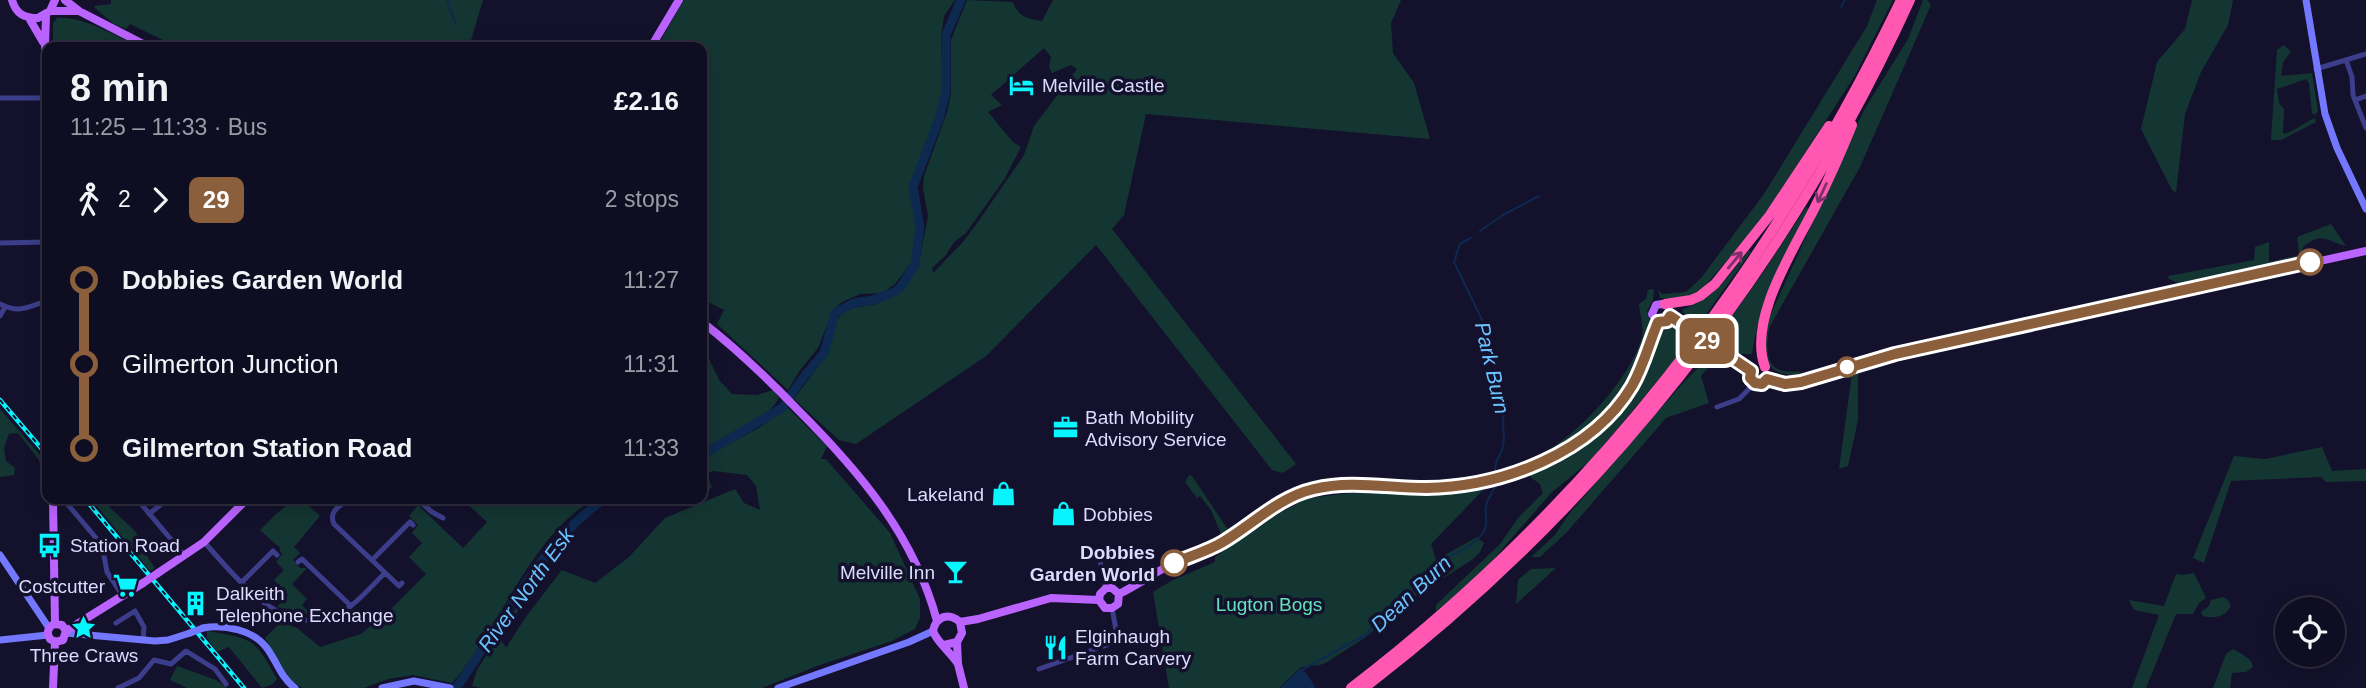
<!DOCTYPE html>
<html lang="en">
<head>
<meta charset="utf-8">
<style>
  body { margin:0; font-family:Helvetica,sans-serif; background:#1d1b2e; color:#f1f3f6; height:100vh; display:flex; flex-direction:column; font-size:26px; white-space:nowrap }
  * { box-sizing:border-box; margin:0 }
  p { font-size:23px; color:#9b9ca5 }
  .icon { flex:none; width:38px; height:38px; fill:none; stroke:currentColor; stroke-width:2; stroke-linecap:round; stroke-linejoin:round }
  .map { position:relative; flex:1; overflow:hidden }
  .panel { position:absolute; left:42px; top:42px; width:665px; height:462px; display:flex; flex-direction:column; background:#0f0d21; border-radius:14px; box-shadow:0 4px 18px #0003,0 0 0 2px #2f2d3f }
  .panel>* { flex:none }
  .badge { padding:0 14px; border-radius:10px; font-size:24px; line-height:46px }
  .tools { position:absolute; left:2275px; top:597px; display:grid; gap:14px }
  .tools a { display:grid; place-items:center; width:70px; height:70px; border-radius:50%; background:#0f0d21; box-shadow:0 4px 18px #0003,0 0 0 2px #2f2d3f; font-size:35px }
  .map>.badge { position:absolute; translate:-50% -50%; box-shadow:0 0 0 4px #fff }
  .legs { display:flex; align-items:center; gap:10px; height:77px; padding:0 28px; font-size:23px }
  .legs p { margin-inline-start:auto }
  .summary { display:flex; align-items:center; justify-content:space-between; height:119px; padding:0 28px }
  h1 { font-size:38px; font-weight:700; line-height:52px }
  ul { padding:0 28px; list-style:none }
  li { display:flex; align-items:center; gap:24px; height:84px; font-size:26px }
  li i { display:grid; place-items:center; width:10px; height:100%; margin:0 9px; background:currentColor }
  li i::after { content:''; width:18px; height:18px; margin:-9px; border:5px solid; border-radius:50%; background:#0f0d21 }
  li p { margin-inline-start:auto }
  li:first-child i { background:linear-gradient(#0000 50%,currentColor 0) }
  li:last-child i { background:linear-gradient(currentColor 50%,#0000 0) }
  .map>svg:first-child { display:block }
</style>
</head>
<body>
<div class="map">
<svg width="2366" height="688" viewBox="0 0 2366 688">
  <rect width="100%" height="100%" fill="#14112c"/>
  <path fill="#143632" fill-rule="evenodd" d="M 111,0 L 483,0 L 469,47 L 177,47 L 130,24 L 126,29 L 114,24 L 95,8 L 94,6 L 111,4 Z
    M 684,0 L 955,0 L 944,16 L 941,37 L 943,93 L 937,116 L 910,187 L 917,227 L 916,247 L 911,263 L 895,284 L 882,293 L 860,294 L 842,302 L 833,310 L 818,348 L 800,370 L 788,390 L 717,324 L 724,310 L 702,299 L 702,47 L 657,47 Z
    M 967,0 L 1013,2 C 1018,17 1028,19 1042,21 L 1053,0 L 1401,0 L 1391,23 L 1393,53 L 1414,83 L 1430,139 L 1146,114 L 1124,215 L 1112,229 L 1296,464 L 1283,473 L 1272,470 L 1096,245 L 986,356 L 856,444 L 839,440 L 794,399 L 821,363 L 828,347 L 834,322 L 847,309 L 877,304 L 902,289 L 919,263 L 928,216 L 923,188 L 924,176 L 947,112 L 951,94 L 951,40 ZM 1044,48 L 1051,57 L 1049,67 L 1052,73 L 1071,65 L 1077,69 L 1034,126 L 1024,155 L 978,222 L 963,242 L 933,273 L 932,268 L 946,255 L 954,242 L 966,233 L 976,219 L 1005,178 L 1021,147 L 1013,142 L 988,112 L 1002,105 L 991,95 Z
    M 1877,0 L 1893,0 L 1854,77 L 1761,221 L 1705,286 L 1687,298 L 1678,300 L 1660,298 L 1658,290 L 1662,294 L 1686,292 L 1701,278 L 1764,194 L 1867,26 Z
    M 1923,0 L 1927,0 L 1931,5 L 1860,167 L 1769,328 C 1765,356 1766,375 1799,371 L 1802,375 C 1758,376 1761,353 1769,318 L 1864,110 L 1908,39 Z
    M 2192,0 L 2233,0 L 2228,25 L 2201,72 L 2185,114 L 2176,193 L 2172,190 L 2141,129 L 2157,62 L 2185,29 Z
    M 57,18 C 82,16 117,36 139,47 L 53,47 L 53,23 Z
    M 2284,45 L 2291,52 L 2283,62 L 2281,76 L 2312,73 L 2318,111 L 2315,115 L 2312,113 L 2309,83 L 2306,79 L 2277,89 L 2279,103 L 2284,109 L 2283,134 C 2296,131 2303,123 2315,118 L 2316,122 L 2281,140 L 2271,140 L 2277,50 Z
    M 1806,207 L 1809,210 C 1783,259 1760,298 1752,354 L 1738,354 L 1715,340 L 1765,270 Z
    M 2331,224 L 2346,246 C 2328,242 2322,230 2303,247 L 2301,258 L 2180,284 L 2169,279 L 2168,276 L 2254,260 L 2255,247 L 2269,242 L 2269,262 L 2299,255 L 2297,237 Z
    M 1749,250 L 1751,252 L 1697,327 L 1687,319 L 1682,310 C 1715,297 1727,278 1749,250 Z
    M 1651,289 L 1654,290 L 1653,300 L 1647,311 L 1651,324 L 1648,343 L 1628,387 L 1610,411 L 1576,440 L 1544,457 L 1533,460 L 1531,459 C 1572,443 1631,379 1642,337 C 1644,327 1640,315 1639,304 L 1646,299 L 1648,290 Z
    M 1671,326 C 1680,327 1686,332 1690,340 L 1682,352 L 1590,461 L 1551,493 L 1486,568 L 1436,612 L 1436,605 L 1500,544 L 1518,518 L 1543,493 L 1540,484 L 1530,477 L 1529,472 L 1563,458 L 1588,442 L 1608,424 L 1629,400 L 1648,367 L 1661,333 Z
    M 702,344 L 719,380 L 732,394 L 757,395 L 773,390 L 779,398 C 765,424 727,435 702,449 Z
    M 1712,354 L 1716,358 L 1701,376 L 1709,403 L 1666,418 L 1567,532 L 1540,557 L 1531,557 L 1555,535 L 1569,514 L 1682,384 Z
    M 1858,371 L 1858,420 L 1848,466 L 1839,469 L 1852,373 Z
    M 788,408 L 827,446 L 821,459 L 826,459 L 890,533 L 920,599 L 920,618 L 915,629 L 892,641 L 817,666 L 762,688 L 480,688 L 472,686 L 477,670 L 542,566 L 546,569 L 500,638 L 506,648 L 525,618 L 562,570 L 595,583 L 629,557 L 665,518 L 735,489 L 744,503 L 760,510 L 756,486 L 747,475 L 713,471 L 707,473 L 712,488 L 702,491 L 702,458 L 757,429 Z
    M 0,409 L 47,463 L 47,475 L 42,474 L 39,460 L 18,433 L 9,434 L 4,448 L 6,461 L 15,468 L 14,475 L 0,477 Z
    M 2322,447 L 2332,471 L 2366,469 L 2366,481 L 2326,482 L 2321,477 L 2231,481 L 2204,563 L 2193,558 L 2234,456 L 2265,459 Z
    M 1189,475 L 1192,476 L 1229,531 L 1221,534 L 1211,510 L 1200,496 L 1197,498 L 1185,482 Z
    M 1487,486 L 1431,544 L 1436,560 L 1477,537 L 1484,543 L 1480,552 L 1473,559 L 1402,605 L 1366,637 L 1327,662 L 1320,665 L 1301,667 L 1279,688 L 1169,688 L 1153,592 L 1171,581 L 1215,562 L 1215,557 L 1278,514 L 1308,498 L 1352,493 L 1435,494 Z
    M 91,499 L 101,499 L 134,530 L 142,541 L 144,552 L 155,568 L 150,571 Z
    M 295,499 L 305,499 L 308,505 L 320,516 L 294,547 L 300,553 L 293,560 L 300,568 L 307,568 L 292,584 L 307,599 L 302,605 L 313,616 L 277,607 L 288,595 L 274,580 L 284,570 L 276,562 L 282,554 L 280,551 L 280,548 L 260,530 L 276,514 Z
    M 462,499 C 473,499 487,496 498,499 C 511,502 512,508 526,499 L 594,499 C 529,537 501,628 452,683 L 413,675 L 388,679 L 364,688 L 302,688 L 289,679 L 265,638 L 281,622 L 297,628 L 320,647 L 361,634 L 392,608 L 426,574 L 409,557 L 422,543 L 412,533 L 418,525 L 409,516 L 418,505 L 463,548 L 487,522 Z
    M 1556,568 L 1516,604 L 1518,580 L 1531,569 Z
    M 2194,573 L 2206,598 L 2199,603 L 2193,614 L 2176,614 L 2146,688 L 2132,688 L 2159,615 L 2134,610 L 2129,600 L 2164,606 L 2176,574 L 2183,575 Z
    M 2223,597 L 2228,600 L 2231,606 C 2225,617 2215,619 2203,616 L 2201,612 L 2209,606 L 2211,600 Z
    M 207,631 C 254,639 254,638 277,679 L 273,684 L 262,688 L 229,647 L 217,652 L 207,638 Z
    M 2233,649 C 2241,654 2252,658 2253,667 L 2246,672 L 2232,673 L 2230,688 L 2213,688 L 2226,654 Z
    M 177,666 L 216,680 L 227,688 L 187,688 L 170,680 Z"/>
  <path fill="#0d294f" d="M 1300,669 L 1305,672 L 1315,686 L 1314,688 L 1280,688 Z"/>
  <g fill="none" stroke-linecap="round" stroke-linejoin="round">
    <path stroke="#0d294f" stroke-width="2" d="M 447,0 L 456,25
      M 1841,7 L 1845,0
      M 1480,231 L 1503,215 L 1539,196
      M 1471,238 L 1460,244 L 1454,262 L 1485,326 L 1505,411 C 1500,423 1506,434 1503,446 C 1501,457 1493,461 1496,473
      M 1300,671 L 1367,634 L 1375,621 C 1406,611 1415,581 1438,563 C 1452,553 1473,548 1483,533 C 1490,522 1483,513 1487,502 C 1490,495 1495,489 1497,482"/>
    <path stroke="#0d294f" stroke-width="9" d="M 702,455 L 782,408 L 803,378 L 824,353 L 835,313 L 854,303 L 873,300 L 894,292 L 900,288 L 915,265 L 920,227 L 913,187 L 939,119 L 946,92 L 946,35 L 961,0
      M 456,688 C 498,630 545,537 605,499"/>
    <path stroke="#3c3e8b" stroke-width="5" d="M 2346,60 L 2352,77 L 2353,95 L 2366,128
      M 2316,69 L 2366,54
      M 0,98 L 47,98
      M 2355,100 L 2366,96
      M 0,243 L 47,242
      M 0,304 C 20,314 27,307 47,301
      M 0,316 L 5,307
      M 1717,407 L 1739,399 L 1755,383
      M 137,499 L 185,556
      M 349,499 C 340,506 328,511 334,524 L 399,586 L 402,583
      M 417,499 L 432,512 L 443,518
      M 64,500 L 102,545 L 107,572 L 123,596
      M 149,514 L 168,499
      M 204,542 C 239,580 288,647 345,610 C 360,601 372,585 385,573
      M 372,560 L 410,522 L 413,525
      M 1100,561 L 1106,588
      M 298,562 L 302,559 L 351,606
      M 242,582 L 273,551 L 277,555
      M 116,623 L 135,611 L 144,627 L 143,640
      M 1039,669 L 1118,641 L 1112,608
      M 118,688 L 139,678 L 154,660 L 171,664 L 186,651 L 215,669 L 226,684"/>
    <path stroke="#7378ff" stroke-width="7" d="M 2306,0 L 2325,114 L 2337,148 L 2366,209
      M 0,555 L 49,628
      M 203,628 C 224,624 253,630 266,647 C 277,661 280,677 295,688
      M 66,633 L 155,641 L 168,640 L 190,633
      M 0,640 L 48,635
      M 382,688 L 414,681 L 450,688
      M 778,688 L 909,642 L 933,631"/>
    <path stroke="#bb63ff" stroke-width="8" d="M 12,0 C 16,14 24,18 38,18 L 50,11 L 55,0
      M 65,0 L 79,11 L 149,47
      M 50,11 L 79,11
      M 46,15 L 45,45 L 47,77
      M 29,18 L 43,42
      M 651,47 L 679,0
      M 1670,316 L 1689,328
      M 702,322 C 736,348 767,378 797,409 C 859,471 914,535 937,621
      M 1658,322 L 1652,314 L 1656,305 L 1662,304 L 1668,306 L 1670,316
      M 1722,353 L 1751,371
      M 1751,371 L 1750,378 L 1755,383 L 1762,384 L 1767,379
      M 1767,379 L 1785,384 L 1801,382 L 1895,354 L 2366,251
      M 53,499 L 55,624
      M 158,573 L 204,542 L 247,499
      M 1119,594 C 1138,585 1155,572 1174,563 C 1190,555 1208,551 1223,542 C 1252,525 1277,499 1309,490 C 1347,479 1387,488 1426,488 C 1502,487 1592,453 1632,386 C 1644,365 1650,343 1658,322
      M 1099,600 L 1105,608 L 1112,608 L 1118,604 L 1119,594
      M 1099,600 L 1100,594 L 1106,588 L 1112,588 L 1119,594
      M 960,622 L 978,619 L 1051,598 L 1099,600
      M 55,624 L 62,625 L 66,631 L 63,640 L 55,642
      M 55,624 C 48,626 46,633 50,639 L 55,642
      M 66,631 L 143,583
      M 957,642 L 958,664 L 964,688
      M 944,645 L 957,642 L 962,633 L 960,622 C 949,612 936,616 933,631 C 936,641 951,653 958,664
      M 53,688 L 55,642"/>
    <path stroke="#ff57b2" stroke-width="10" d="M 1665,304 L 1691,300 L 1700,296 L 1715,284 L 1770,215 L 1829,126
      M 1765,367 C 1747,319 1795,248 1816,205 C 1829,179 1841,152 1852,125
      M 1351,688 C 1592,503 1769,274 1901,0
      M 1364,688 C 1598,509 1788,268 1910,0"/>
    <defs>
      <path id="rail" d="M 0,400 L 47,455
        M 85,499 L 244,688"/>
    </defs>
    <use href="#rail" stroke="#08f5ff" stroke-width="4.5"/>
    <use href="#rail" stroke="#14112c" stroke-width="2" stroke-dasharray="5" stroke-linecap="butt"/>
    <path stroke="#7378ff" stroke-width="7" d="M 190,633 L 203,628"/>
    <path stroke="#bb63ff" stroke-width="8" d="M 1689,328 L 1722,353
      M 143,583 L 158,573"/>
  </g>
  <defs><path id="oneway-shaft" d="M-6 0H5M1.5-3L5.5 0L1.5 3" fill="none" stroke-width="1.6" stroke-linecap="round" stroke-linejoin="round" transform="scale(1.75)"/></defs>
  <g stroke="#7e3068">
    <use href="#oneway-shaft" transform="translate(1822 193) rotate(115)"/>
    <use href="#oneway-shaft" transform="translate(1735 260) rotate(-50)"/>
  </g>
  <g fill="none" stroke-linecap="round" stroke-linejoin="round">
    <defs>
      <path id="line-1" d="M 1174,563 C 1190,556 1208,551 1223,542 C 1253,524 1279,497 1314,489 C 1351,480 1389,488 1426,488 C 1502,487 1592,453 1632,386 C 1644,365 1649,343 1658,322 L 1667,321 L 1670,316 L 1751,371 L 1750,378 L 1755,383 L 1762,384 L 1767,379 L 1785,384 L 1801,382 L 1895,354 L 2310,262"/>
    </defs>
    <use href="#line-1" stroke="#fff" stroke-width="16"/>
    <use href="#line-1" stroke="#8b5e3c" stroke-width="10"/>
  </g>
  <defs>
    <symbol id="hotel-bare" viewBox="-9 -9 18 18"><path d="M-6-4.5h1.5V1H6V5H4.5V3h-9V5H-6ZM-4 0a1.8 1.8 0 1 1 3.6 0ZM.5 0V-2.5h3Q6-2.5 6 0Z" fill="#08f5ff" stroke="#14112c" stroke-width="2.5" paint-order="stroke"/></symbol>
    <symbol id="office-bare" viewBox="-9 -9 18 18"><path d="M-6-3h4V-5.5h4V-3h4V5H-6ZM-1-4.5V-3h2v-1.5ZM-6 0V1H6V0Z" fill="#08f5ff" stroke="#14112c" stroke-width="2.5" paint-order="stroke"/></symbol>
    <symbol id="shop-bare" viewBox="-9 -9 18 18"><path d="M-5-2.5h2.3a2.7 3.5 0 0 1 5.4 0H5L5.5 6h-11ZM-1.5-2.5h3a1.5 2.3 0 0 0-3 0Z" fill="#08f5ff" stroke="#14112c" stroke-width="2.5" paint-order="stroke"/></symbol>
    <symbol id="bus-bare" viewBox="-9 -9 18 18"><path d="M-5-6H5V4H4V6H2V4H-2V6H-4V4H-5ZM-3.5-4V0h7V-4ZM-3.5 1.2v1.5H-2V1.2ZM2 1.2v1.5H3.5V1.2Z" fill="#08f5ff" stroke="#14112c" stroke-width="2.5" paint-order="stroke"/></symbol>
    <symbol id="bar-bare" viewBox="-9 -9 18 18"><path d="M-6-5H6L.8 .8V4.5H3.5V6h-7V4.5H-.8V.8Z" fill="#08f5ff" stroke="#14112c" stroke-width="2.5" paint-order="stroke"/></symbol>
    <symbol id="supermarket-bare" viewBox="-9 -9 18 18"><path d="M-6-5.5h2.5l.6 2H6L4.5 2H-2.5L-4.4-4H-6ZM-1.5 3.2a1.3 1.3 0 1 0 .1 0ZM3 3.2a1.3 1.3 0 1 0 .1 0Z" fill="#08f5ff" stroke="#14112c" stroke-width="2.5" paint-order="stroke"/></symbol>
    <symbol id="building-bare" viewBox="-9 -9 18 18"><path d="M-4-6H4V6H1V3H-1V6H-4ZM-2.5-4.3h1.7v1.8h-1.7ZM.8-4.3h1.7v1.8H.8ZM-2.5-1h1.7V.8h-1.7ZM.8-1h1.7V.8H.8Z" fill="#08f5ff" stroke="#14112c" stroke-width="2.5" paint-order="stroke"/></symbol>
    <symbol id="sight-bare" viewBox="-9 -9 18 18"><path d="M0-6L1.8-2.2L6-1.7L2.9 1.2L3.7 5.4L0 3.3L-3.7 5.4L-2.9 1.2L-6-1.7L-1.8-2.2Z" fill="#08f5ff" stroke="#14112c" stroke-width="2.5" paint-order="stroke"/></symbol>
    <symbol id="restaurant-bare" viewBox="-9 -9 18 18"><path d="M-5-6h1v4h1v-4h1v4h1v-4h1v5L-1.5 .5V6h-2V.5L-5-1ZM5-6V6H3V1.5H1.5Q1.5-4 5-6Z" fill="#08f5ff" stroke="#14112c" stroke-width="2.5" paint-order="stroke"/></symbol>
  </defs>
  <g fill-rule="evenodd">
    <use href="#hotel-bare" x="1004" y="68" width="35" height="35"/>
    <use href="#office-bare" x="1048" y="410" width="35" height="35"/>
    <use href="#shop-bare" x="986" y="476" width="35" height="35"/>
    <use href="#shop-bare" x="1046" y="496" width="35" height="35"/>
    <use href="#bus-bare" x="32" y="528" width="35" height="35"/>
    <use href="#bar-bare" x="938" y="554" width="35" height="35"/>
    <use href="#supermarket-bare" x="108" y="568" width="35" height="35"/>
    <use href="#building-bare" x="178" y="586" width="35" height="35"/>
    <use href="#sight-bare" x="66" y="610" width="35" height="35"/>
    <use href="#restaurant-bare" x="1038" y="630" width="35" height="35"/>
  </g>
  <g fill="#fff" stroke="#8b5e3c" stroke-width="3.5">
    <circle cx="2310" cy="262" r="12"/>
    <circle cx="1847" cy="367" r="9"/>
    <circle cx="1174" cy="563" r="12"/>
  </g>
  <g text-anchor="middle" stroke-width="7" stroke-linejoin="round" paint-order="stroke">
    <g font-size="19" fill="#dddcff" stroke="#14112c" text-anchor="start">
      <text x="1042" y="92">Melville Castle</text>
      <text x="1085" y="424">Bath Mobility<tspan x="1085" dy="22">Advisory Service</tspan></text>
      <text x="984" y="501" text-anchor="end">Lakeland</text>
      <text x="1083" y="521">Dobbies</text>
      <text x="70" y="552">Station Road</text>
      <text x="935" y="579" text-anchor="end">Melville Inn</text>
      <text x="105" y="593" text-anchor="end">Costcutter</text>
      <text x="216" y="600">Dalkeith<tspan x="216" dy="22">Telephone Exchange</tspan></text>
      <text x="1075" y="643">Elginhaugh<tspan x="1075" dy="22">Farm Carvery</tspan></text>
      <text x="84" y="662" text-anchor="middle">Three Craws</text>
    </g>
    <g font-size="19" font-weight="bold" fill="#dddcff" stroke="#14112c" text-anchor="end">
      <text x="1155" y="559">Dobbies<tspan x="1155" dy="22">Garden World</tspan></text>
    </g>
    <g font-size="19" fill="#64e2bb" stroke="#14112c">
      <text x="1269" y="611">Lugton Bogs</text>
    </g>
    <g font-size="21" font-style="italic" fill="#6ac3ff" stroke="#14112c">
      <text transform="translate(1492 368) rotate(77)" y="7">Park Burn</text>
      <text transform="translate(526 590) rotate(-54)" y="7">River North Esk</text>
      <text transform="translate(1411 594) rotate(-43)" y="7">Dean Burn</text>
    </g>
  </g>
</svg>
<div class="tools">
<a><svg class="icon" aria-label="locate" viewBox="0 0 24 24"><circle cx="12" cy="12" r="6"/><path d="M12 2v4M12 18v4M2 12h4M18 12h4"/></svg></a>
</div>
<b class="badge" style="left:1707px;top:341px;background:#8b5e3c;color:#fff">29</b>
<section class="panel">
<div class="summary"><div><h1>8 min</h1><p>11:25 – 11:33 · Bus</p></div><b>£2.16</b></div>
<div class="legs"><svg class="icon" aria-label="walk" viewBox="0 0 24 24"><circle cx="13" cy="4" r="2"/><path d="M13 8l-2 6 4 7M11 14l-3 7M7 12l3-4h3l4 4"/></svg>2<svg class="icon" aria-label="forward" viewBox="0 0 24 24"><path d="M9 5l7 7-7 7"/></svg><b class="badge" style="background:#8b5e3c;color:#fff">29</b><p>2 stops</p></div>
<ul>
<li><i style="color:#8b5e3c"></i><b>Dobbies Garden World</b><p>11:27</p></li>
<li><i style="color:#8b5e3c"></i><span>Gilmerton Junction</span><p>11:31</p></li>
<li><i style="color:#8b5e3c"></i><b>Gilmerton Station Road</b><p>11:33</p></li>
</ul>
</section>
</div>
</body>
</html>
